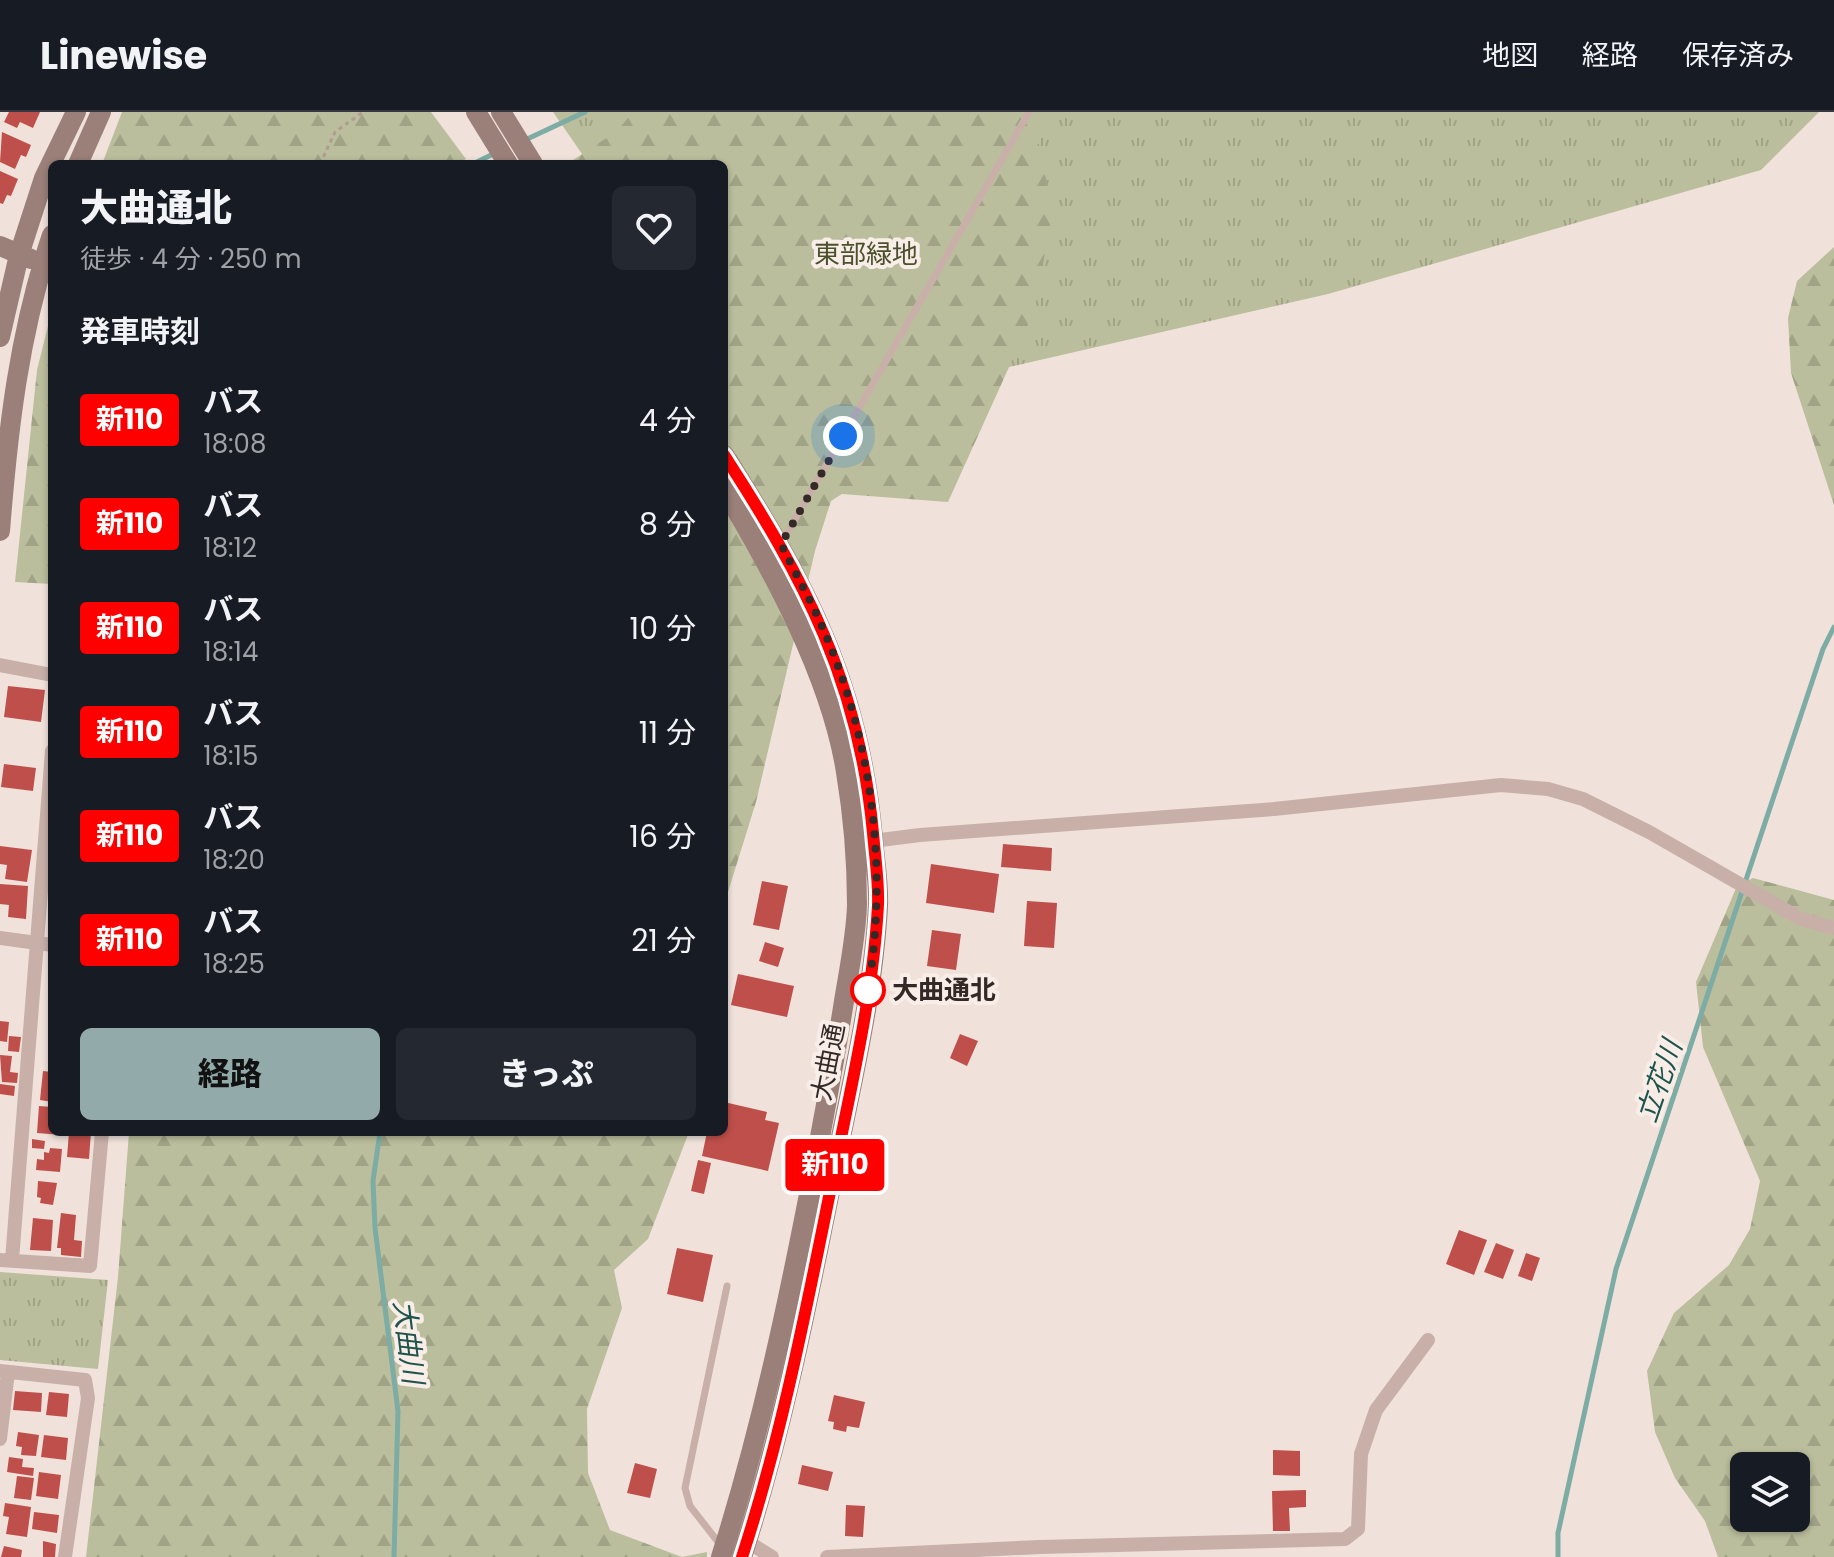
<!DOCTYPE html>
<html lang="ja">
<head>
<meta charset="utf-8">
<style>
  body { margin:0; font-family:Poppins,"Noto Sans JP",sans-serif; background:#242831; color:#f1f3f6; height:100vh; display:flex; flex-direction:column; font-size:30px; white-space:nowrap }
  * { box-sizing:border-box; margin:0 }
  p { font-size:26px; color:#9ea1a6 }
  .icon { flex:none; width:44px; height:44px; fill:none; stroke:currentColor; stroke-width:2; stroke-linecap:round; stroke-linejoin:round }
  .map { position:relative; flex:1; overflow:hidden }
  .panel { position:absolute; left:48px; top:48px; width:680px; height:976px; display:flex; flex-direction:column; background:#171b24; border-radius:12px; box-shadow:0 2px 6px #0004 }
  .panel>* { flex:none }
  .badge { padding:0 16px; border-radius:6px; font-size:28px; line-height:52px }
  .fabs { position:absolute; left:1730px; top:1340px; display:grid; gap:16px }
  .fabs a { display:grid; place-items:center; width:80px; height:80px; border-radius:12px; background:#171b24; box-shadow:0 2px 6px #0004; font-size:40px }
  .you { position:absolute; width:40px; height:40px; margin:-20px; border:6px solid #fff; border-radius:50%; background:#1a73e8; box-shadow:0 0 0 12px #1a73e833 }
  .map>.badge { position:absolute; translate:-50% -50%; box-shadow:0 0 0 4px #fff }
  h2 { padding:0 32px; font-size:30px; line-height:72px }
  .round { display:grid; place-items:center; flex:none; width:84px; height:84px; border-radius:12px; background:#242831 }
  .headline { display:flex; align-items:center; justify-content:space-between; height:136px; padding:0 32px }
  h1 { font-size:38px; font-weight:800; line-height:60px }
  .cta { display:flex; gap:16px; margin-top:auto; padding:16px 32px }
  .cta a { flex:1; height:92px; border-radius:12px; background:#92abaa; color:#111; font-size:32px; font-weight:800; line-height:92px; text-align:center }
  .cta a+a { background:#242831; color:#f1f3f6 }
  ul { padding:0; list-style:none }
  li { display:flex; align-items:center; gap:24px; height:104px; padding:0 32px }
  li div { flex:1 }
  li b { display:block; font-size:30px }
  li em { font-style:normal }
  li .badge { min-width:88px; font-weight:700; text-align:center }
  header { display:flex; align-items:center; gap:48px; box-sizing:border-box; height:112px; padding:0 40px; background:#171b24; border-bottom:2px solid #363941 }
  header strong { font-size:38px }
  nav { display:flex; gap:44px; margin-inline-start:auto; font-size:28px }
  .map>svg:first-child { display:block }
</style>
</head>
<body>
<header>
<strong>Linewise</strong>
<nav><a>地図</a><a>経路</a><a>保存済み</a></nav>
</header>
<div class="map">
<svg width="1834" height="1445" viewBox="0 0 1834 1445">
  <defs>
    <pattern id="grass-tufts" width="24" height="20" patternUnits="userSpaceOnUse" patternTransform="scale(2)"><rect width="24" height="20" fill="#babe9c"/><path d="M3 7l-1-3M5 7V3M7 7l1-3M15 17l-1-3M17 17v-4M19 17l1-3" fill="none" stroke="#a0a386"/></pattern>
    <pattern id="forest-firs" width="22" height="20" patternUnits="userSpaceOnUse" patternTransform="scale(2)"><rect width="22" height="20" fill="#babe9c"/><path d="M5 1l3.5 6h-7zM16 11l3.5 6h-7z" fill="#a0a386"/></pattern>
  </defs>
  <rect width="100%" height="100%" fill="#f0e2db"/>
  <path fill="url(#grass-tufts)" d="M 553,0 L 1819,0 L 1761,58 L 1328,182 L 765,311 L 724,52 L 589,52 Z
    M 0,1160 L 108,1168 L 98,1257 L 0,1248 Z"/>
  <path fill="url(#forest-firs)" fill-rule="evenodd" d="M 122,0 L 431,0 L 466,47 L 457,52 L 102,52 Z
    M 633,0 L 1016,0 L 1037,25 L 1053,98 L 1034,200 L 948,390 L 842,382 L 831,389 L 815,439 L 756,690 L 724,793 L 724,52 L 567,52 L 617,19 Z
    M 1834,135 L 1834,393 L 1791,261 L 1788,206 L 1797,169 Z
    M 52,198 L 52,472 L 15,470 L 37,258 Z
    M 1753,766 L 1834,788 L 1834,1445 L 1718,1445 L 1705,1409 L 1675,1366 L 1655,1320 L 1647,1259 L 1674,1201 L 1729,1153 L 1750,1117 L 1760,1069 L 1703,935 L 1696,870 L 1737,774 ZM 1744,1354 L 1796,1354 L 1796,1406 L 1744,1406 Z
    M 129,1020 L 689,1020 L 648,1127 L 614,1158 L 622,1196 L 587,1297 L 588,1361 L 610,1418 L 682,1445 L 707,1440 L 707,1445 L 86,1445 L 118,1165 Z"/>
  <g fill="none" stroke-linecap="round" stroke-linejoin="round">
    <path stroke="#7caca4" stroke-width="5" d="M 525,28 L 585,0
      M 473,52 L 497,40
      M 380,1020 L 373,1069 L 375,1116 L 398,1299 L 394,1445
      M 1558,1445 L 1558,1421 L 1616,1157 L 1823,537 L 1834,515"/>
  </g>
  <path fill="#bf4f4a" d="M 9,0 L 40,0 L 33,16 L 20,10 L 17,16 L 4,10 Z
    M 2,20 L 31,33 L 26,45 L 21,43 L 15,57 L 0,50 Z
    M 0,59 L 18,67 L 11,84 L 7,83 L 3,92 L 0,91 Z
    M 8,574 L 45,578 L 41,610 L 4,605 Z
    M 4,652 L 36,656 L 33,679 L 1,675 Z
    M 1003,732 L 1052,736 L 1051,759 L 1001,755 Z
    M 0,734 L 32,738 L 27,770 L 5,767 L 7,753 L 0,752 Z
    M 931,752 L 999,762 L 994,801 L 926,791 Z
    M 762,769 L 788,774 L 779,818 L 753,813 Z
    M 0,772 L 28,774 L 26,807 L 8,805 L 9,793 L 0,792 Z
    M 1027,789 L 1057,791 L 1054,836 L 1024,834 Z
    M 932,818 L 961,822 L 956,858 L 927,854 Z
    M 765,830 L 784,836 L 778,855 L 759,849 Z
    M 738,862 L 794,874 L 787,905 L 731,893 Z
    M 0,909 L 9,910 L 7,930 L 0,929 Z
    M 960,922 L 978,929 L 967,954 L 950,946 Z
    M 9,924 L 21,925 L 19,940 L 8,939 Z
    M 0,943 L 12,944 L 10,960 L 18,961 L 17,971 L 2,970 Z
    M 43,959 L 52,960 L 52,990 L 40,988 Z
    M 0,972 L 15,974 L 14,984 L 0,982 Z
    M 724,990 L 767,1000 L 765,1008 L 779,1011 L 768,1059 L 702,1044 L 707,1020 L 724,1020 Z
    M 39,994 L 52,995 L 52,1020 L 62,1020 L 62,1023 L 37,1021 Z
    M 69,1020 L 91,1020 L 89,1047 L 67,1045 Z
    M 32,1027 L 45,1029 L 44,1037 L 32,1036 Z
    M 50,1036 L 62,1037 L 60,1060 L 36,1058 L 37,1047 L 44,1048 L 44,1040 L 49,1041 Z
    M 698,1048 L 711,1051 L 704,1082 L 691,1079 Z
    M 38,1069 L 57,1071 L 53,1093 L 40,1091 L 41,1086 L 37,1085 Z
    M 61,1101 L 76,1103 L 74,1128 L 82,1129 L 81,1145 L 61,1143 L 61,1136 L 57,1136 Z
    M 33,1106 L 53,1108 L 51,1139 L 30,1138 Z
    M 1459,1118 L 1487,1128 L 1474,1163 L 1446,1152 Z
    M 1496,1131 L 1514,1138 L 1503,1167 L 1484,1160 Z
    M 677,1136 L 713,1143 L 703,1190 L 667,1182 Z
    M 1526,1141 L 1540,1146 L 1532,1169 L 1518,1164 Z
    M 15,1279 L 42,1281 L 41,1300 L 13,1298 Z
    M 49,1280 L 69,1282 L 67,1305 L 46,1303 Z
    M 834,1283 L 865,1290 L 859,1316 L 847,1314 L 846,1320 L 833,1317 L 834,1310 L 828,1309 Z
    M 18,1320 L 39,1323 L 36,1344 L 21,1343 L 22,1335 L 16,1334 Z
    M 44,1323 L 68,1326 L 66,1348 L 41,1345 Z
    M 1273,1338 L 1300,1339 L 1300,1364 L 1273,1363 Z
    M 9,1345 L 23,1347 L 22,1355 L 34,1356 L 33,1364 L 7,1360 Z
    M 635,1351 L 657,1357 L 650,1386 L 627,1381 Z
    M 802,1353 L 833,1360 L 828,1379 L 798,1372 Z
    M 39,1360 L 61,1363 L 58,1387 L 36,1384 Z
    M 17,1364 L 34,1366 L 31,1388 L 14,1386 Z
    M 1306,1378 L 1306,1395 L 1289,1396 L 1290,1419 L 1273,1419 L 1272,1379 Z
    M 5,1391 L 31,1395 L 27,1425 L 6,1422 L 9,1405 L 3,1404 Z
    M 846,1393 L 865,1394 L 863,1425 L 845,1424 Z
    M 34,1400 L 59,1403 L 57,1421 L 32,1417 Z
    M 43,1429 L 56,1432 L 55,1445 L 43,1445 Z
    M 4,1434 L 22,1438 L 21,1445 L 1,1445 Z"/>
  <g fill="none" stroke-linecap="round" stroke-linejoin="round">
    <path stroke="#b39a92" stroke-width="3" stroke-dasharray="4 4" stroke-linecap="butt" d="M 320,52 L 335,20 L 363,0"/>
    <path stroke="#c8b0a8" stroke-width="7" d="M 782,430 L 1029,0
      M 722,1435 L 690,1394 L 685,1376 L 727,1174"/>
    <path stroke="#c8b0a8" stroke-width="14" d="M 0,553 L 52,563
      M 865,730 L 920,723 L 1274,697 L 1501,673 L 1548,677 L 1583,687 L 1649,720 L 1801,807 L 1834,816
      M 0,826 L 52,833
      M 0,1148 L 90,1154 L 102,1020
      M 12,1148 L 52,639
      M 0,1259 L 85,1268 L 88,1286 L 65,1445
      M 0,1327 L 8,1260
      M 740,1425 L 772,1445
      M 827,1445 L 1040,1435 L 1345,1427 L 1358,1417 L 1361,1342 L 1376,1298 L 1428,1228"/>
    <path stroke="#9b7f79" stroke-width="20" d="M 476,0 L 508,52
      M 501,0 L 533,52
      M 78,52 L 101,0
      M 0,134 L 31,147
      M 0,225 L 19,143 L 44,66 L 76,0
      M 724,343 C 806,471 860,573 873,727 C 875,749 879,772 878,794 C 873,888 849,982 831,1074 C 806,1199 781,1324 742,1445
      M 0,419 C 8,317 19,220 52,123
      M 721,1445 C 761,1319 788,1191 813,1062 C 824,1004 835,947 844,889 C 849,858 856,825 857,793 C 857,750 853,702 846,660 C 831,565 773,459 724,377"/>
  </g>
  <g fill="none" stroke-linecap="round" stroke-linejoin="round">
    <defs>
      <path id="line" d="M 724,343 C 805,468 859,570 873,721 C 875,745 879,770 878,793 C 873,888 848,987 830,1080 C 805,1203 781,1326 742,1445"/>
    </defs>
    <use href="#line" stroke="#fff" stroke-width="18"/>
    <use href="#line" stroke="#f00" stroke-width="12"/>
    <path stroke="#352928" stroke-width="8" stroke-dasharray="0 14.4" d="M 843,324 L 781,432 C 795,461 812,490 824,519 C 873,631 889,763 867,883 L 868,878"/>
  </g>
  <circle fill="#fff" stroke="#f00" stroke-width="4" cx="868" cy="878" r="16"/>
  <g text-anchor="middle" stroke-width="8" stroke-linejoin="round" paint-order="stroke">
    <g font-size="26" fill="#4b512d" stroke="#f8ede7">
      <text x="866" y="151">東部緑地</text>
    </g>
    <g font-size="26" font-weight="bold" fill="#352928" stroke="#f8ede7" text-anchor="start">
      <text x="892" y="887">大曲通北</text>
    </g>
    <g font-size="26" fill="#352928" stroke="#f8ede7">
      <text transform="translate(828 950) rotate(-79)" y="9">大曲通</text>
    </g>
    <g font-size="28" font-style="italic" fill="#1f544d" stroke="#f8ede7">
      <text transform="translate(1659 969) rotate(-71)" y="10">立花川</text>
      <text transform="translate(409 1230) rotate(83)" y="10">大曲川</text>
    </g>
  </g>
</svg>
<div class="fabs">
<a><svg class="icon" aria-label="layers" viewBox="0 0 24 24"><path d="M12 4l9 5-9 5-9-5zM3 14l9 5 9-5"/></svg></a>
</div>
<div class="you" style="left:843px;top:324px"></div>
<b class="badge" style="left:835px;top:1053px;background:#f00;color:#fff">新110</b>
<section class="panel">
<div class="headline"><div><h1>大曲通北</h1><p>徒歩 · 4 分 · 250 m</p></div><a class="round"><svg class="icon" aria-label="heart" viewBox="0 0 24 24"><path d="M12 20l-8-8c-3-5 5-10 8-4 3-6 11-1 8 4z"/></svg></a></div>
<h2>発車時刻</h2>
<ul>
<li><span class="badge" style="background:#f00;color:#fff">新110</span><div><b>バス</b><p>18:08</p></div><em>4 分</em></li>
<li><span class="badge" style="background:#f00;color:#fff">新110</span><div><b>バス</b><p>18:12</p></div><em>8 分</em></li>
<li><span class="badge" style="background:#f00;color:#fff">新110</span><div><b>バス</b><p>18:14</p></div><em>10 分</em></li>
<li><span class="badge" style="background:#f00;color:#fff">新110</span><div><b>バス</b><p>18:15</p></div><em>11 分</em></li>
<li><span class="badge" style="background:#f00;color:#fff">新110</span><div><b>バス</b><p>18:20</p></div><em>16 分</em></li>
<li><span class="badge" style="background:#f00;color:#fff">新110</span><div><b>バス</b><p>18:25</p></div><em>21 分</em></li>
</ul>
<div class="cta"><a>経路</a><a>きっぷ</a></div>
</section>
</div>
</body>
</html>
